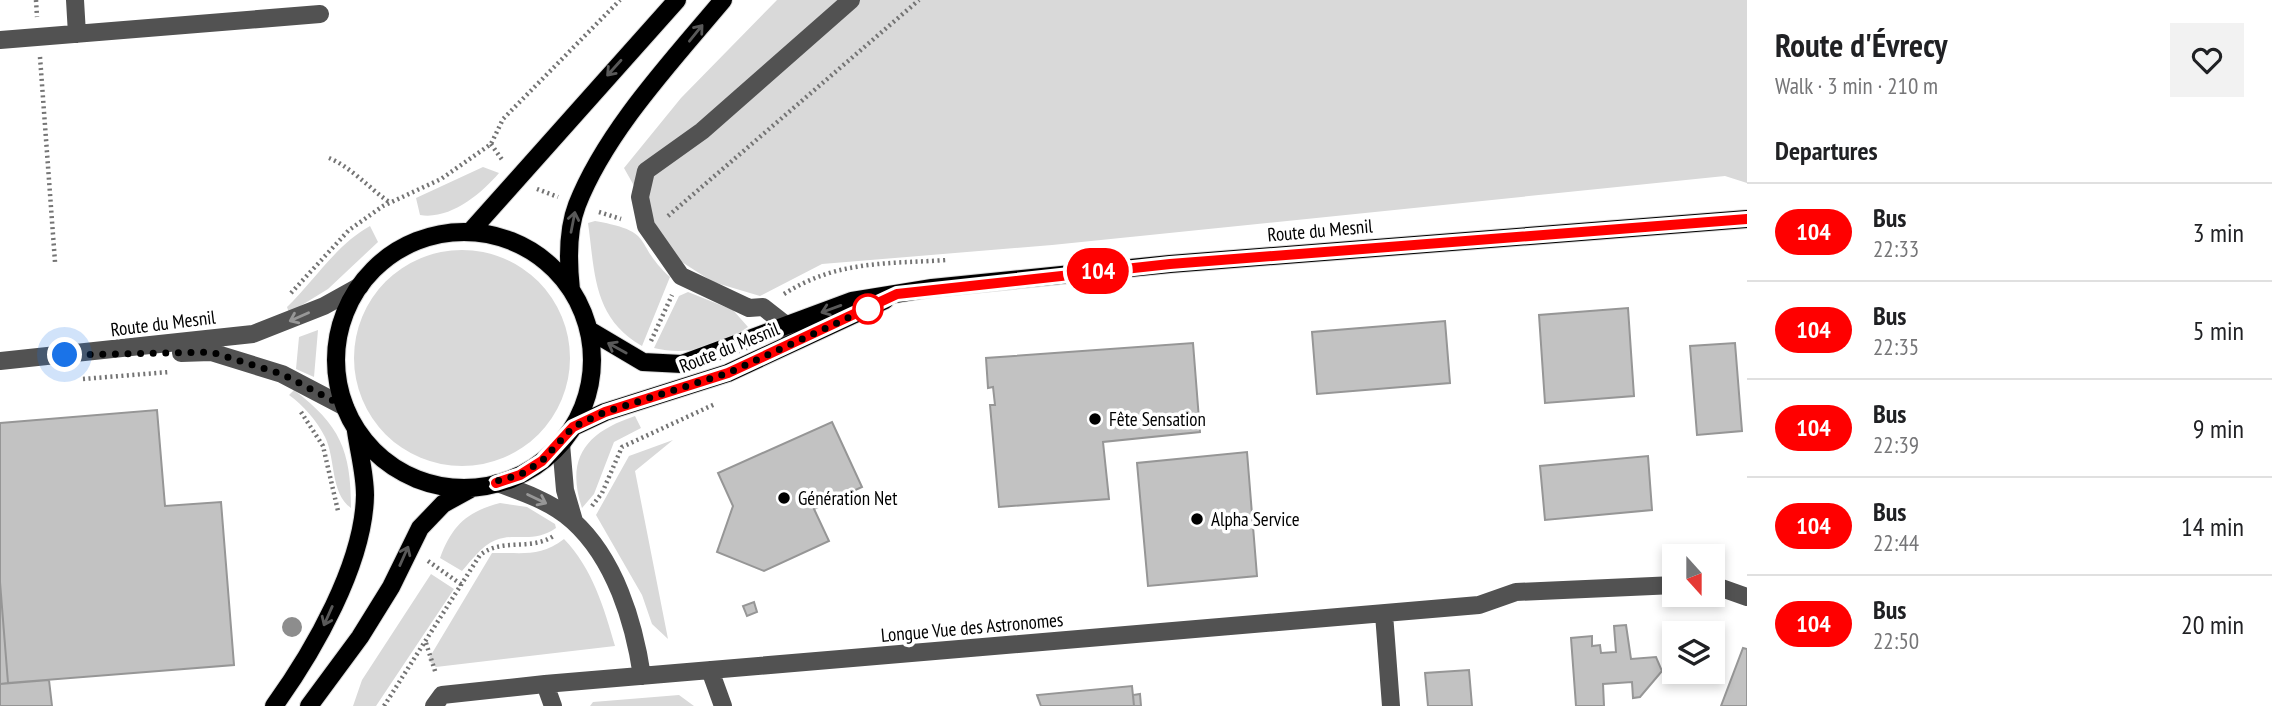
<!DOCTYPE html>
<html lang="en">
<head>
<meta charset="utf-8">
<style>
  body { margin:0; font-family:"PT Sans Narrow",sans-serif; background:#f2f2f2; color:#202124; height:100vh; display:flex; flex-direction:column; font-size:26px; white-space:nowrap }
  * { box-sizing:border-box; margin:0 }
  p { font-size:23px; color:#757577 }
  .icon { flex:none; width:38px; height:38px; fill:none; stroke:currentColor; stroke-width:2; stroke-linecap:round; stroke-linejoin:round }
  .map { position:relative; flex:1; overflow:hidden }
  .sheet { display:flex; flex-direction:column; background:#fff; width:525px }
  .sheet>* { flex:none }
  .badge { padding:0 14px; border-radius:23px; font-size:24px; line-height:46px }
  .needle { width:46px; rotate:159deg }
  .buttons { position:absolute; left:1662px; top:544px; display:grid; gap:14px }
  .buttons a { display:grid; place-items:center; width:63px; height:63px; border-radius:0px; background:#fff; box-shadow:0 4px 10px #0003; font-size:35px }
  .you { position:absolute; width:35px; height:35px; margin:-18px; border:5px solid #fff; border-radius:50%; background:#1a73e8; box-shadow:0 0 0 10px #1a73e833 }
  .map>.badge { position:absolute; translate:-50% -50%; box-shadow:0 0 0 4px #fff }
  h2 { padding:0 28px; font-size:26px; line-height:63px }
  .round { display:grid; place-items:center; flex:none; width:74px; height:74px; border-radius:0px; background:#f2f2f2 }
  .overview { display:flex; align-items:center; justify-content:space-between; height:119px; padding:0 28px }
  h1 { font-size:33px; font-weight:700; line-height:52px }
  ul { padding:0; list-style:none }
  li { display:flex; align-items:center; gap:21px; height:98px; padding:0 28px; border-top:2px solid #e0e0e0 }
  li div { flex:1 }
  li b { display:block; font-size:26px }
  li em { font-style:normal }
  li .badge { min-width:77px; font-weight:700; text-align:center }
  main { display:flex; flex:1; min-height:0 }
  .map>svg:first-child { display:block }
</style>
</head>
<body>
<main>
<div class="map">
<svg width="1747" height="706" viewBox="0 0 1747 706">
  <rect width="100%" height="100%" fill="#fff"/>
  <path fill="#d9d9d9" d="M 777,0 L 1747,0 L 1747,183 L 1725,176 L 1052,245 L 822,264 L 760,296 L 713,282 L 674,257 L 624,168 L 681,98 Z
    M 483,167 L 499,173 C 481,194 450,220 420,215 L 416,198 Z
    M 595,221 C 658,232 632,243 670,277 L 642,346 C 593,318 595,273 588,223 Z
    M 370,226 L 378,242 L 328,289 L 289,313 L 287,307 C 314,281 337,244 370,226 Z
    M354 358a108 108 0 1 1 216 0a108 108 0 1 1-216 0Z
    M 688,292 L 733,310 L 748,327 C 720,347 687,356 654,348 L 679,296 Z
    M 318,330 L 314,377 L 296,369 L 299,337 Z
    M 294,390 C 340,425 351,450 351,508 C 330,493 336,459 325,437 C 317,421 303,405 289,395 Z
    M 635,416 L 641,428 L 614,442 L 594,494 L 582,508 C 565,457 587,432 635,416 Z
    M 673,440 L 635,471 L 668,639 L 652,624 L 642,595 L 596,515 L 629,456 Z
    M 500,503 L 527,507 L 555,524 L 556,528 C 533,544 517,532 496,540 C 481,546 472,560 462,571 L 440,558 C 452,526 466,512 500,503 Z
    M 564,539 C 592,568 604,607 615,646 L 436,667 L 428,660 L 492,553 C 521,552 539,558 564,539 Z
    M 431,574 L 454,589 L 376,706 L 353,706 L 362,680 Z
    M 679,695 L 694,706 L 590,706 L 593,702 Z"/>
  <path fill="#c2c2c2" stroke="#969696" stroke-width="2" d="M 1628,308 L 1634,396 L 1545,403 L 1539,315 Z
    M 1445,321 L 1450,383 L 1317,394 L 1312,332 Z
    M 1193,343 L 1200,432 L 1103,442 L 1109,499 L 999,507 L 990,405 L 995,405 L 993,387 L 988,388 L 986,358 Z
    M 1735,343 L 1742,431 L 1697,435 L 1690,346 Z
    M 157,410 L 165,506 L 221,502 L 234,665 L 8,683 L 0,582 L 0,423 Z
    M 832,422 L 862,487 L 814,509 L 829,541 L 764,571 L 717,552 L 733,506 L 718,473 Z
    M 1247,452 L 1257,576 L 1148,586 L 1137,463 Z
    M 1648,456 L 1652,510 L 1545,520 L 1540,466 Z
    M 0,582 L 8,683 L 0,684 Z
    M 754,602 L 757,612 L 747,616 L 743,606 Z
    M 1626,625 L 1631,659 L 1656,657 L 1662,671 L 1640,697 L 1633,698 L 1632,682 L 1603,684 L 1604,706 L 1576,706 L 1571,638 L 1592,636 L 1592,646 L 1600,645 L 1601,653 L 1616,652 L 1614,626 Z
    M 1743,648 L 1747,649 L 1747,706 L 1721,706 Z
    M 1469,670 L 1472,706 L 1428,706 L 1425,673 Z
    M 49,680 L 52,706 L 0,706 L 0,684 Z
    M 1132,686 L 1134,706 L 1041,706 L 1037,695 Z
    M 1140,694 L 1141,706 L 1134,706 L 1133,695 Z"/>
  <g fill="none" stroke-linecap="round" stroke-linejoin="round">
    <defs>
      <path id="major" d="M 470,232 L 677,0
        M336 360a128 128 0 1 1 256 0a128 128 0 1 1-256 0Z
        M 571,290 C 568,263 567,231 577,205 C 606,131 672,61 723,0
        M 589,330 L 643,362 L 682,364 L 852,301 L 932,288 L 1170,264 L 1747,219
        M 573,427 L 605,412 L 728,373 L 885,300
        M 274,706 C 313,652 364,564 365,495 C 365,474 359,452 356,431
        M 309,706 L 360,637 L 391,587 L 420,528 L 443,504 L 472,488"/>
    </defs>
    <use href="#major" stroke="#dbdbdb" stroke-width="20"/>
    <path stroke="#747474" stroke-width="4.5" stroke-dasharray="2 3.5" stroke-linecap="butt" d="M 36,0 L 37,17
      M 40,57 L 55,262
      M 491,144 L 503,161
      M 329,158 C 351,167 369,188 389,202
      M 537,189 L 558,197
      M 599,212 L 621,219
      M 668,216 L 919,0
      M 291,293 L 349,230 L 383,206 L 441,179 L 491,144 L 503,119 L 620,0
      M 784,294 C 837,260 888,264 947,260
      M 651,341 L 672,295
      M 83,379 L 169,372
      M 301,412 L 323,446 L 338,511
      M 592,506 L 602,493 L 622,447 L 715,404
      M 428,561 L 462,585
      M 426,643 L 436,674
      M 384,706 L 480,555 C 503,537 531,552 555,535"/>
    <path stroke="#525252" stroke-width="18" d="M 75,0 L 77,34
      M 0,40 L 320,14
      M 790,336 L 786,325 L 763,307 L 749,308 L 681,276 L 646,226 L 640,197 L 646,171 L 702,131 L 851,0
      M 181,353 L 211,352 L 282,374 L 345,407
      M 0,361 L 253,334 L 324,306 L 360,286
      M 561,444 L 565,490 L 574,521
      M 497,483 C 523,492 552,502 573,521 C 615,559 634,622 642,676
      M 1713,585 L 1747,597
      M 1384,614 L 1391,706
      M 710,670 L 723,706
      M 545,684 L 553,706
      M 434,706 L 442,695 L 545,684 L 1479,605 L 1516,592 L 1675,585"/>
    <use href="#major" stroke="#000" stroke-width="18"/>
  </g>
  <circle fill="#8d8d8d" cx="292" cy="627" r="10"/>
  <defs><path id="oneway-shaft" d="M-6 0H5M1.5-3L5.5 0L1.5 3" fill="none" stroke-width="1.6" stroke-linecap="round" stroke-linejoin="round" transform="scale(1.75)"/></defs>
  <g stroke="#595959">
    <use href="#oneway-shaft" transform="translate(696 33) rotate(-51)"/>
    <use href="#oneway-shaft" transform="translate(614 68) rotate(132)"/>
    <use href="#oneway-shaft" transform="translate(573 222) rotate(-79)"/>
    <use href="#oneway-shaft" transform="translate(831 309) rotate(160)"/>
    <use href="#oneway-shaft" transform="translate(617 348) rotate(-151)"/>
    <use href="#oneway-shaft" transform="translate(404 556) rotate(-66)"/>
    <use href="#oneway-shaft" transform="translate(328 616) rotate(114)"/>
  </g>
  <g stroke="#979797">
    <use href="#oneway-shaft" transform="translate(299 317) rotate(156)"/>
    <use href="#oneway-shaft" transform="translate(537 499) rotate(26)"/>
  </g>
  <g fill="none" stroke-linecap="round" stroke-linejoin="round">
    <defs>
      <path id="line" d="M 496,483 L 520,475 L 542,461 L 573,427 L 605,412 L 728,373 L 897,294 L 1170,264 L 1747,219"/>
    </defs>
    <use href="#line" stroke="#fff" stroke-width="16"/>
    <use href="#line" stroke="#f00" stroke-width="10"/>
    <path stroke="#000" stroke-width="7" stroke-dasharray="0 12.6" d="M 65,355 L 211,352 L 282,374 L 345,407 L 370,447 L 407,474 L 450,487 L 473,487 L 520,475 L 542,461 L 573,427 L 605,412 L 728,373 L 876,305 L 868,309"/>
  </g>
  <circle fill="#fff" stroke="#f00" stroke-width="3.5" cx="868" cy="309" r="14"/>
  <g fill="#000" stroke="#fff" stroke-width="2.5">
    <circle cx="1095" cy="419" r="7"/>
    <circle cx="784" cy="498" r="7"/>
    <circle cx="1197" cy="519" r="7"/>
  </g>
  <g text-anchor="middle" stroke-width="7" stroke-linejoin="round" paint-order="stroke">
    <g font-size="19" fill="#000" stroke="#fff">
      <text transform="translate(1320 230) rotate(-5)" y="7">Route du Mesnil</text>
      <text transform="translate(163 323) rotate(-7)" y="7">Route du Mesnil</text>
      <text transform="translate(729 347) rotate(-22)" y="7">Route du Mesnil</text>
      <text transform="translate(972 627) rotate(-5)" y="7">Longue Vue des Astronomes</text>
    </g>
    <g font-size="19" fill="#000" stroke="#fff" text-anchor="start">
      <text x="1109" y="426">Fête Sensation</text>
      <text x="798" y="505">Génération Net</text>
      <text x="1211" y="526">Alpha Service</text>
    </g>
  </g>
</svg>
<div class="buttons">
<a><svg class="needle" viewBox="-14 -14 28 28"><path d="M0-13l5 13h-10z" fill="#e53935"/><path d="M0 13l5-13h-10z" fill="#757577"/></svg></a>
<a><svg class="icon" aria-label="layers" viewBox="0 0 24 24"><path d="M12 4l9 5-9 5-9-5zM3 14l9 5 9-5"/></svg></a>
</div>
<div class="you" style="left:65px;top:355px"></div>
<b class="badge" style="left:1098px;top:271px;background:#f00;color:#fff">104</b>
</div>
<section class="sheet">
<div class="overview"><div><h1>Route d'Évrecy</h1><p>Walk · 3 min · 210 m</p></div><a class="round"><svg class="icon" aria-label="heart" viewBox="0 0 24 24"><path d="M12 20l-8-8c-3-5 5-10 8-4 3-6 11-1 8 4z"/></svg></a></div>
<h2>Departures</h2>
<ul>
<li><span class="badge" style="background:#f00;color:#fff">104</span><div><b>Bus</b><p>22:33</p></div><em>3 min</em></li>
<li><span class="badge" style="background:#f00;color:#fff">104</span><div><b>Bus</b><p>22:35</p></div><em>5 min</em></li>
<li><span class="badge" style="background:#f00;color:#fff">104</span><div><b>Bus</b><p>22:39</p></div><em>9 min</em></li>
<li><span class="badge" style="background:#f00;color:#fff">104</span><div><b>Bus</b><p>22:44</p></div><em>14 min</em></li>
<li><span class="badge" style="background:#f00;color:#fff">104</span><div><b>Bus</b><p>22:50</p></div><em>20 min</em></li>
</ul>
</section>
</main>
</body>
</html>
